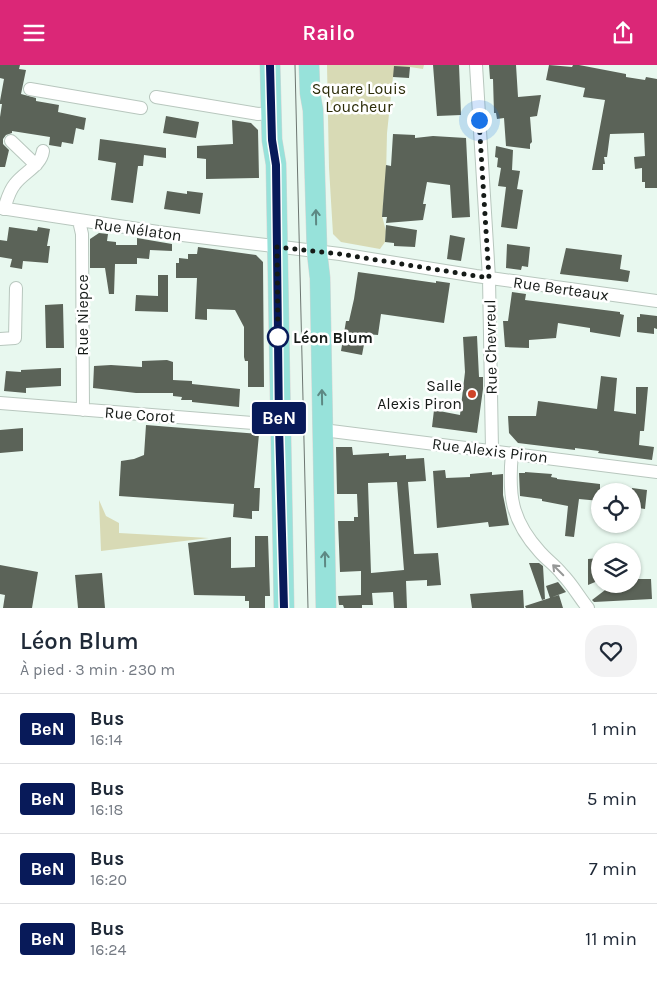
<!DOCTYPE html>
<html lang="fr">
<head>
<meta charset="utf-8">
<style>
  body { margin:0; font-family:Karla,sans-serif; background:#f2f2f3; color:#1f2937; height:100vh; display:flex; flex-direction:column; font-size:19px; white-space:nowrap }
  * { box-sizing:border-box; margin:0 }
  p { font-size:16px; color:#747a83 }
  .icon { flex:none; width:28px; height:28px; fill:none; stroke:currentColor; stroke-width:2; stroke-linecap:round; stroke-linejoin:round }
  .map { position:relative; height:543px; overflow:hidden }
  .details { display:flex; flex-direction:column; background:#fff; flex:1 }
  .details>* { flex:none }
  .badge { padding:0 10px; border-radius:4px; font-size:18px; line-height:32px }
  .controls { position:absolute; left:591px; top:418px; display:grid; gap:10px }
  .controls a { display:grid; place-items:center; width:50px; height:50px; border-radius:50%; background:#fff; box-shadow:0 1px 4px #0004; font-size:25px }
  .you { position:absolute; width:25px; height:25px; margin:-12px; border:4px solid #fff; border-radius:50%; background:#1a73e8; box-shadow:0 0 0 8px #1a73e833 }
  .map>.badge { position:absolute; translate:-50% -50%; box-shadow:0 0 0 2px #fff }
  .round { display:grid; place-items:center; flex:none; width:52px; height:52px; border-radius:20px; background:#f2f2f3 }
  .summary { display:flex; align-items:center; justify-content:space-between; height:85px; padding:0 20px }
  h1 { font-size:24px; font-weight:600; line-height:38px }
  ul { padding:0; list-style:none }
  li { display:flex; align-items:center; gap:15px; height:70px; padding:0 20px; border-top:1px solid #e0e1e3 }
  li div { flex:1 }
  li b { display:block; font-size:19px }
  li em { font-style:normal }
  li .badge { min-width:55px; font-weight:700; text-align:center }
  header { display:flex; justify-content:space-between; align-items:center; height:65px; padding:0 20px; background:#db2777; color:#fff; font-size:22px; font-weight:600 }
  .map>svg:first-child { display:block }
</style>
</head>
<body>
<header><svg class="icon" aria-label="menu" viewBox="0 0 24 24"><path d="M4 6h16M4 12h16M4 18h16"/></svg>Railo<svg class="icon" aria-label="share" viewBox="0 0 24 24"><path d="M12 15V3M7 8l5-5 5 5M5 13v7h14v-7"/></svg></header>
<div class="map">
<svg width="657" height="543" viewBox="0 0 657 543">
  <rect width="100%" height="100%" fill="#e8f8ef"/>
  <path fill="#d8dab5" d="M 327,0 L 424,0 L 423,4 L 410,2 L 393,12 L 387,68 L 386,111 L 382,151 L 386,166 L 385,177 L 380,184 L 341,177 L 333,169 L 329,103 Z
    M 99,435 L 106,451 L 119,458 L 119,468 L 209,473 L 101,486 Z"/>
  <path fill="#5b6358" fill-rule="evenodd" d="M 0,0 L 20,0 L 19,4 L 26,5 L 21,29 L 36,33 L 36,36 L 59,40 L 58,47 L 86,53 L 84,65 L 76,63 L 73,79 L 62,77 L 61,82 L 49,80 L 50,72 L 12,66 L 12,68 L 6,70 L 3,74 L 3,79 L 9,85 L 5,102 L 0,102 L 0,52 L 2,39 L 0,39 L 0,36 L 4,14 L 0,13 Z
    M 433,0 L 459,0 L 461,50 L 437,51 Z
    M 489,0 L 516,0 L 518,32 L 541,30 L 537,51 L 530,52 L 532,77 L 530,79 L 530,84 L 506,81 L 504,53 L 497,54 L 496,48 L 494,48 L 493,14 L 490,14 Z
    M 549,0 L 572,2 L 573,0 L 579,0 L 626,9 L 626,12 L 645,15 L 646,12 L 657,14 L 657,123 L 645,123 L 645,117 L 642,117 L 642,103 L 635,104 L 634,92 L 645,91 L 644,68 L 610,69 L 607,92 L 604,92 L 605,99 L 603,99 L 603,105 L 592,105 L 605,35 L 583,32 L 585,23 L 546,15 Z
    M 394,1 L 410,2 L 409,13 L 393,12 Z
    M 166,51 L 199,57 L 196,73 L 163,68 Z
    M 232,55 L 251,58 L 258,65 L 259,113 L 206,114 L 206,94 L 197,93 L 197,81 L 233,79 Z
    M 393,69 L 415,70 L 415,73 L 433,71 L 466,73 L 470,152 L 452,153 L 450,120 L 427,117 L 423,139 L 426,139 L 423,155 L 386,158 L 387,152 L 382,152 L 386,100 L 391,101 Z
    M 100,74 L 166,83 L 166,93 L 144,90 L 143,101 L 138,101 L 133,138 L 111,135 L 116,98 L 98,95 Z
    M 496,81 L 513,85 L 512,105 L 520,106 L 517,124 L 523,125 L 517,164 L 501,162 L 506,122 L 498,121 L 501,103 L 497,102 L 498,93 L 495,92 Z
    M 167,126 L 187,129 L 187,126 L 203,128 L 200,149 L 164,144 Z
    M 386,160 L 417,165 L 415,182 L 394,181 L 394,178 L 385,177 Z
    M 9,162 L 37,166 L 38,162 L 50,164 L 47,181 L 50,181 L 48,198 L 23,196 L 22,204 L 10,202 L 12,194 L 0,192 L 0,175 L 7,176 Z
    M 99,168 L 108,169 L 107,176 L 116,177 L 116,180 L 137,180 L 137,173 L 172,179 L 172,186 L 150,185 L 149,194 L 137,193 L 137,199 L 115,199 L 114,229 L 109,229 L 105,203 L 90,203 L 90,174 Z
    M 450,170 L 465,173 L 461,196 L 447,194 Z
    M 507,179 L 530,182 L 528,202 L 522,201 L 521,205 L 506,203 Z
    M 198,182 L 256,190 L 263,197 L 264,322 L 248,322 L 248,296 L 245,296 L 244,292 L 244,262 L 235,245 L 207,244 L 207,255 L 195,254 L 197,213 L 176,213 L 176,198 L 179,198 L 179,193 L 188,194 L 188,189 L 197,189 Z
    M 566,183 L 622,190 L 620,204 L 630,206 L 628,217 L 560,209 Z
    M 358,207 L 436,218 L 436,216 L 450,218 L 444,258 L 381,249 L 378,270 L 366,269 L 362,290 L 341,286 L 346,256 L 349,256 L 354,234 Z
    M 158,210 L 168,210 L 168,247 L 135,246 L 136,230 L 158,231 Z
    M 512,227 L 526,229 L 525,235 L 620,247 L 620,249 L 624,250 L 620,272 L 590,267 L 590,263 L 558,258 L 556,273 L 529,275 L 529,283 L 505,282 L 503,256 L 508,256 Z
    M 63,239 L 64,283 L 46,283 L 45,240 Z
    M 640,249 L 657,251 L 657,264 L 654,263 L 654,269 L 637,267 L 637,252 L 640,252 Z
    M 477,271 L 479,312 L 483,312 L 483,324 L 477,368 L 432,362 L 434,345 L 460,350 L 465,307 L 463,272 Z
    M 167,295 L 173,297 L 173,315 L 192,316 L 192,319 L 240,324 L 239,342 L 192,337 L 192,335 L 181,335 L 182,332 L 173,331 L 173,328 L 136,328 L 93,323 L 94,301 L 111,300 L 142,302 L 142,296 Z
    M 61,303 L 61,321 L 26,323 L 26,328 L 4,326 L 6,306 L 21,307 L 21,305 Z
    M 601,311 L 617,313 L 614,346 L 636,349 L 636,322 L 648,322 L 644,366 L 640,366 L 639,380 L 654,382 L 652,395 L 598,388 L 599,386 L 575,383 L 575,385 L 518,378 L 509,368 L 508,351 L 536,351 L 538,336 L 597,344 Z
    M 146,360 L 259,369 L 254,423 L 260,423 L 259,446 L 252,446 L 252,454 L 233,452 L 234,439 L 119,431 L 121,396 L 134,394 L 144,390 Z
    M 23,363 L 23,386 L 0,388 L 0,365 Z
    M 336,382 L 352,382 L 353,390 L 389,388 L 389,391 L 406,390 L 406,394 L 424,393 L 426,416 L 408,417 L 414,489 L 438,488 L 441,520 L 427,521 L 427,515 L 406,516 L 407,543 L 394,543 L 393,527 L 372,528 L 373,540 L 362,540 L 362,543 L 344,543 L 343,540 L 339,540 L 338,531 L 361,530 L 361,506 L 340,507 L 338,456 L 354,456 L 354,452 L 358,452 L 357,429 L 337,429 ZM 397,417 L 404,505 L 371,508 L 368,418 Z
    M 445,405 L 446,413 L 470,412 L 470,409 L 492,407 L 492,410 L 503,409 L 503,430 L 509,460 L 489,462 L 488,457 L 437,463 L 433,406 Z
    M 525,407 L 552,409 L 551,412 L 557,413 L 557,414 L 600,419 L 600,436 L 579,434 L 574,472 L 565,471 L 568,441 L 542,436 L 542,434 L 520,431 L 519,408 L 525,408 Z
    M 632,423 L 647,425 L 645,444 L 632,442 Z
    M 255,471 L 268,471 L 270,531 L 265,531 L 265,543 L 249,543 L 249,536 L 245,536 L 245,531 L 194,530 L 188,478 L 231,472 L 231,503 L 255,502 Z
    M 600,493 L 600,515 L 588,520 L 588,494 Z
    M 529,498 L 539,498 L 543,501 L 545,534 L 542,535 Z
    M 0,500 L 38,507 L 32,543 L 3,543 L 5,530 L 0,529 Z
    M 102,508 L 105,543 L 78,543 L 75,510 Z
    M 632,514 L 651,514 L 652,534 L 594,537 L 592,535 L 613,519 L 632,519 Z
    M 558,517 L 566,527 L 550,533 L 546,521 Z
    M 523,525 L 524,543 L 472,543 L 470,529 Z
    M 559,530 L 563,543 L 526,543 L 525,541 Z"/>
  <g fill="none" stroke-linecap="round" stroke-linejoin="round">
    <defs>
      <path id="street" d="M 476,0 L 489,213 L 492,385
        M 30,24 L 141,43
        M 156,32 L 258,49 L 272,48
        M 11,76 L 36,100
        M 0,143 L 158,167 L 340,189 L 476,211 L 657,236
        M 4,144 C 7,135 9,126 15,119 C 24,107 41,101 43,86
        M 79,156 L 82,169 L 83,345
        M 0,274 L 15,273 L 16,223
        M 0,338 L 279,360
        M 323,365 L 657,407
        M 512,388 C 508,430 511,455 540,487 C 547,495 556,501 562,509 C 572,519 579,532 588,543"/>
      <path id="primary" d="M 270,0 L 272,75 L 276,99 L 284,543
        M 309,0 L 310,28 L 313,45 L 317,187 L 320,213 L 326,543"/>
    </defs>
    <use href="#street" stroke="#b8c7be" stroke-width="14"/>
    <use href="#primary" stroke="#d5d6d5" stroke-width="21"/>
    <use href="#street" stroke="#fff" stroke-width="12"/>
    <use href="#primary" stroke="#97e2da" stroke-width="20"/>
    <path stroke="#6d7671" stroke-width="1" d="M 295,0 L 308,543"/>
  </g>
  <defs><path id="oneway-shaft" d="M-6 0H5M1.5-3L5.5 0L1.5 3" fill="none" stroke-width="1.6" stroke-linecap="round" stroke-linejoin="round" transform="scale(1.25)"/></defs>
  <g stroke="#5d8883">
    <use href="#oneway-shaft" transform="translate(316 152) rotate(-91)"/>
    <use href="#oneway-shaft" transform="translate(322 332) rotate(-91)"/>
    <use href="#oneway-shaft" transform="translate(325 494) rotate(-91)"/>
  </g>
  <use stroke="#969897" href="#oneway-shaft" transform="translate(558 505) rotate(-135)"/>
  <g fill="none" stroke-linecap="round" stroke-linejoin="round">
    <defs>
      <path id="line" d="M 270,0 L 272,75 L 276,100 L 279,360 L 284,543"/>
    </defs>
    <use href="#line" stroke="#fff" stroke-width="11"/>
    <use href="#line" stroke="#081a59" stroke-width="8"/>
    <path stroke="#161b18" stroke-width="5" stroke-dasharray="0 9" d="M 278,272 L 277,182 L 340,189 L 489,213 L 479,55"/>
  </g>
  <circle fill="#fff" stroke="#081a59" stroke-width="2.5" cx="278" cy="272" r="10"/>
  <circle fill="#cf4428" stroke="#fff" stroke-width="2" cx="472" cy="329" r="5"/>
  <g text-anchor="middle" stroke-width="5" stroke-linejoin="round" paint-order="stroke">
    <g font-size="16" fill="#2c2c08" stroke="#fff">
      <text x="359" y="29">Square Louis<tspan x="359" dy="18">Loucheur</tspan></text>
    </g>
    <g font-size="16" fill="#161b18" stroke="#fff">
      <text transform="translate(138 164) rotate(8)" y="6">Rue Nélaton</text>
      <text transform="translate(561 223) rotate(8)" y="6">Rue Berteaux</text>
      <text transform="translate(82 250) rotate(-90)" y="6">Rue Niepce</text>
      <text transform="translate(490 282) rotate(-91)" y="6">Rue Chevreul</text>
      <text transform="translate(140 349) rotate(4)" y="6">Rue Corot</text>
      <text transform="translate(490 385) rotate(7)" y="6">Rue Alexis Piron</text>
    </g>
    <g font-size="16" font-weight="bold" fill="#161b18" stroke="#fff" text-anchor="start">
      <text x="293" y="278">Léon Blum</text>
    </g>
    <g font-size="16" fill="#161b18" stroke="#fff" text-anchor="end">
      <text x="462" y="326">Salle<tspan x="462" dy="18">Alexis Piron</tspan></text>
    </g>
  </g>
</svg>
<div class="controls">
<a><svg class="icon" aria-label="locate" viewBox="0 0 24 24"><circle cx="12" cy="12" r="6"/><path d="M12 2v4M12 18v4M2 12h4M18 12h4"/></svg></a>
<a><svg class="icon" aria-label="layers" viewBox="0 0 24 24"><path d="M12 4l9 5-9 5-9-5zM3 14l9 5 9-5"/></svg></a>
</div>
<div class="you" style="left:479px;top:55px"></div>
<b class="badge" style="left:279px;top:353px;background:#081a59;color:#fff">BeN</b>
</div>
<section class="details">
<div class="summary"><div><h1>Léon Blum</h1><p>À pied · 3 min · 230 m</p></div><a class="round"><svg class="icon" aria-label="heart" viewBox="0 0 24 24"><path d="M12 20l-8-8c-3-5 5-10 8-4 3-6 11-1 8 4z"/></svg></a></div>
<ul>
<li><span class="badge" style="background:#081a59;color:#fff">BeN</span><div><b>Bus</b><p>16:14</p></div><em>1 min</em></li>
<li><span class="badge" style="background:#081a59;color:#fff">BeN</span><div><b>Bus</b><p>16:18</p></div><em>5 min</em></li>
<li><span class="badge" style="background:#081a59;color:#fff">BeN</span><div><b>Bus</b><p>16:20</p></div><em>7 min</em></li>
<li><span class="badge" style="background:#081a59;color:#fff">BeN</span><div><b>Bus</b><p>16:24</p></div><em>11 min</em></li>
</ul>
</section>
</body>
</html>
